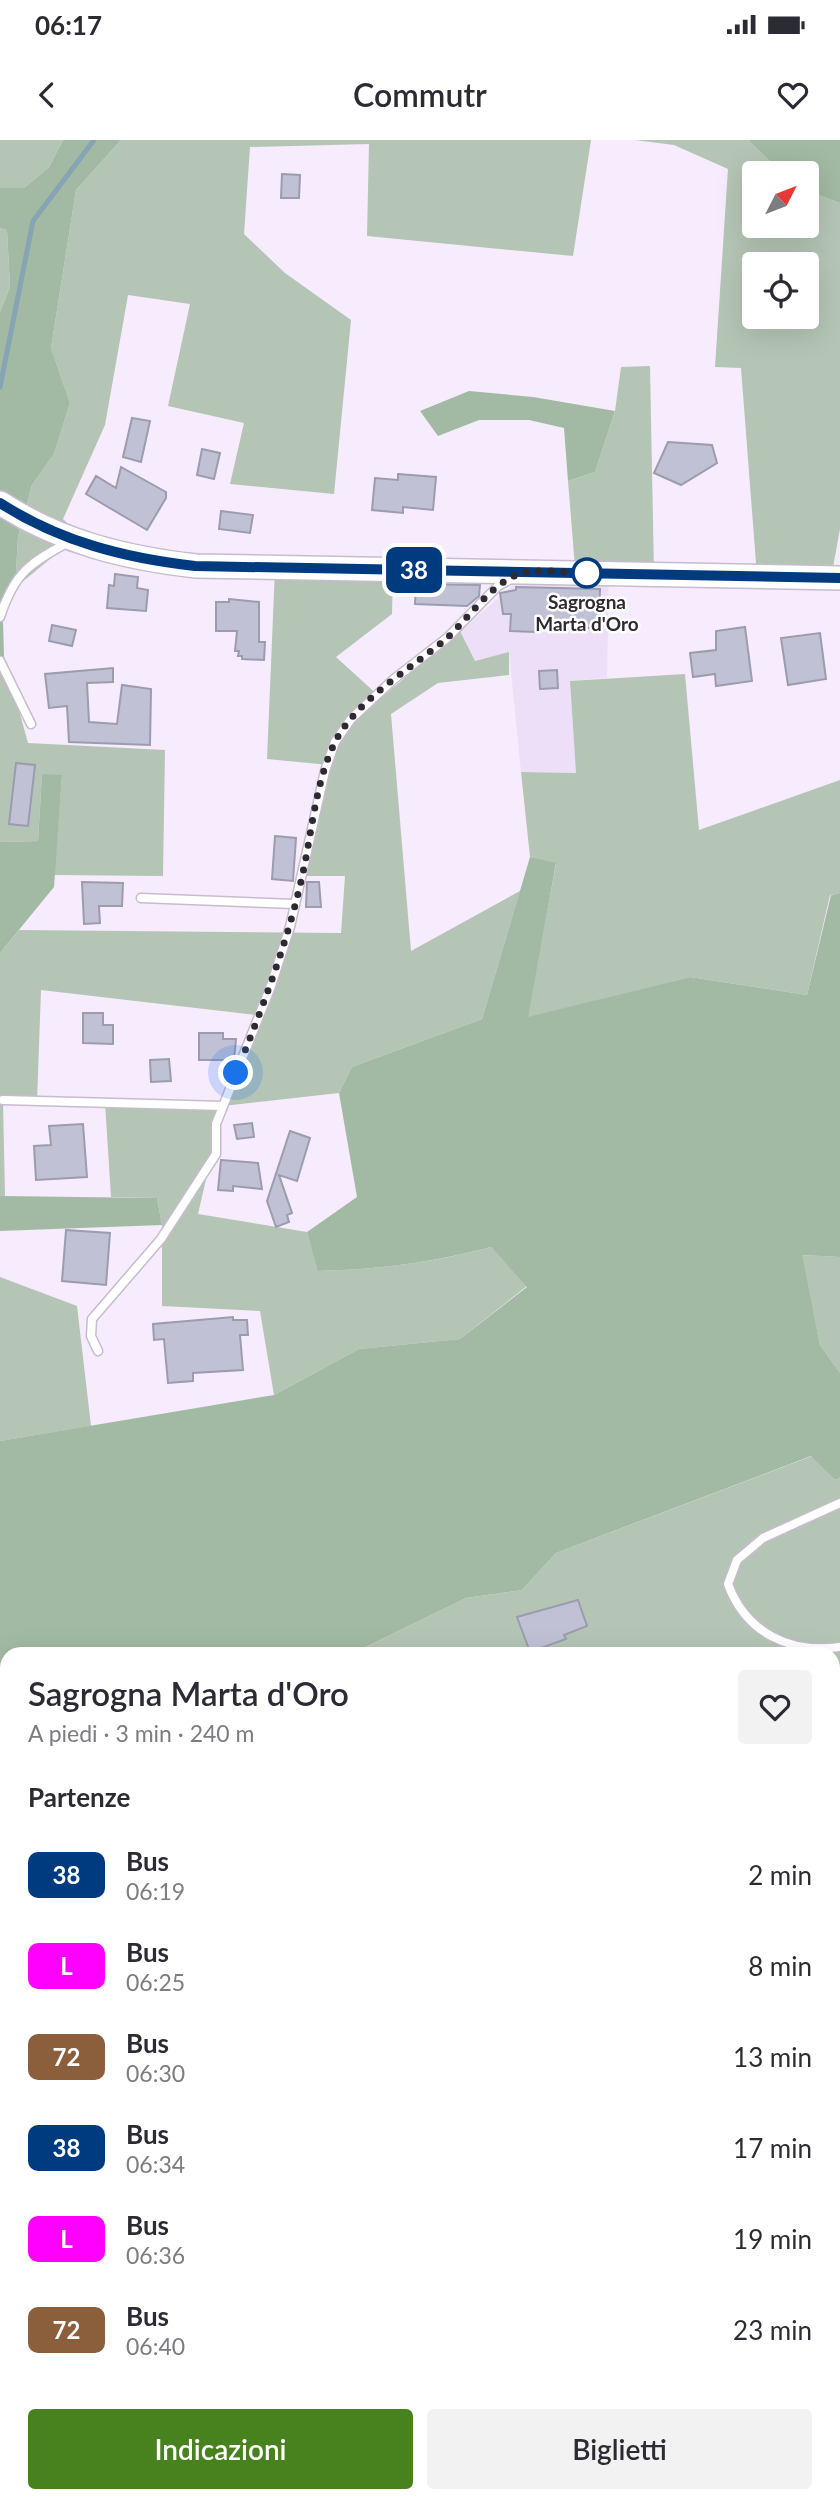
<!DOCTYPE html>
<html lang="it">
<head>
<meta charset="utf-8">
<style>
  body { margin:0; font-family:Lato,sans-serif; background:#f2f2f3; color:#2b2b33; height:100vh; display:flex; flex-direction:column; font-size:26px; white-space:nowrap }
  * { box-sizing:border-box; margin:0 }
  p { font-size:23px; color:#7c7c81 }
  .icon { flex:none; width:38px; height:38px; fill:none; stroke:currentColor; stroke-width:2; stroke-linecap:round; stroke-linejoin:round }
  .map { position:relative; flex:1; overflow:hidden }
  .sheet { position:absolute; left:0px; top:1507px; width:840px; height:856px; display:flex; flex-direction:column; background:#fff; border-radius:21px 21px 0 0; box-shadow:0 7px 28px #0002 }
  .sheet>* { flex:none }
  .badge { padding:0 14px; border-radius:10px; font-size:24px; line-height:46px }
  .needle { width:46px; rotate:48deg }
  .buttons { position:absolute; left:742px; top:21px; display:grid; gap:14px }
  .buttons a { display:grid; place-items:center; width:77px; height:77px; border-radius:7px; background:#fff; box-shadow:0 7px 28px #0002; font-size:35px }
  .you { position:absolute; width:35px; height:35px; margin:-18px; border:5px solid #fff; border-radius:50%; background:#1a73e8; box-shadow:0 0 0 10px #1a73e833 }
  .map>.badge { position:absolute; translate:-50% -50%; box-shadow:0 0 0 4px #fff }
  h2 { padding:0 28px; font-size:26px; line-height:63px }
  .round { display:grid; place-items:center; flex:none; width:74px; height:74px; border-radius:7px; background:#f2f2f3 }
  .headline { display:flex; align-items:center; justify-content:space-between; height:119px; padding:0 28px }
  h1 { font-size:33px; font-weight:600; line-height:52px }
  .cta { display:flex; gap:14px; margin-top:auto; padding:14px 28px }
  .cta a { flex:1; height:80px; border-radius:7px; background:#48821e; color:#fff; font-size:28px; font-weight:600; line-height:80px; text-align:center }
  .cta a+a { background:#f2f2f3; color:#2b2b33 }
  ul { padding:0; list-style:none }
  li { display:flex; align-items:center; gap:21px; height:91px; padding:0 28px }
  li div { flex:1 }
  li b { display:block; font-size:26px }
  li em { font-style:normal }
  li .badge { min-width:77px; font-weight:700; text-align:center }
  .status { display:flex; justify-content:space-between; align-items:center; height:49px; padding:0 35px; background:#fff; direction:ltr }
  .status svg { height:19px; fill:currentColor }
  header { display:flex; justify-content:space-between; align-items:center; height:91px; padding:0 28px; background:#fff; font-size:32px; font-weight:600 }
  .map>svg:first-child { display:block }
</style>
</head>
<body>
<div class="status"><b>06:17</b><svg viewBox="0 0 49 12"><path d="M0 12V9h3v3zM5 12V6h3v6zM10 12V3h3v9zM15 12V0h3v12zM26 1h20v11H26zM47 4h2v5h-2z"/></svg></div>
<header><svg class="icon" aria-label="back" viewBox="0 0 24 24"><path d="M15 5l-7 7 7 7"/></svg>Commutr<svg class="icon" aria-label="heart" viewBox="0 0 24 24"><path d="M12 20l-8-8c-3-5 5-10 8-4 3-6 11-1 8 4z"/></svg></header>
<div class="map">
<svg width="840" height="2361" viewBox="0 0 840 2361">
  <rect width="100%" height="100%" fill="#f7ebfe"/>
  <path fill="#eedff8" d="M 609,434 L 607,538 L 570,541 L 576,633 L 521,632 L 509,513 L 475,521 L 460,491 L 525,435 Z"/>
  <path fill="#b4c5b5" fill-rule="evenodd" d="M 0,0 L 63,0 L 49,27 L 24,48 L 0,48 Z
    M 121,0 L 591,0 L 573,116 L 367,96 L 369,4 L 250,7 L 244,94 L 285,133 L 351,180 L 334,354 L 230,344 L 244,283 L 168,266 L 190,164 L 128,155 L 105,285 L 63,379 L 79,395 L 15,448 L 18,397 L 32,345 L 54,314 L 70,263 L 51,208 L 76,50 Z
    M 635,0 L 748,0 L 782,33 L 754,33 L 754,86 L 807,86 L 807,51 L 840,63 L 840,389 L 831,438 L 757,436 L 741,228 L 715,227 L 728,29 L 674,5 ZM 754,124 L 807,124 L 807,177 L 754,177 Z
    M 0,88 L 7,90 L 10,147 L 0,172 Z
    M 650,226 L 654,434 L 575,427 L 568,341 L 595,332 L 615,271 L 621,227 Z
    M 275,429 L 393,430 L 392,474 L 336,517 L 381,558 L 460,491 L 475,521 L 509,512 L 509,535 L 438,543 L 391,574 L 411,811 L 520,751 L 482,879 L 352,927 L 339,953 L 223,966 L 198,1074 L 307,1092 L 319,1131 C 380,1129 431,1123 491,1107 L 527,1146 L 460,1199 L 359,1209 L 274,1255 L 260,1171 L 162,1166 L 162,1085 L 157,1058 L 111,1057 L 105,963 L 223,966 L 256,875 L 41,850 L 37,961 L 3,961 L 5,1056 L 0,1056 L 0,813 L 19,790 L 341,793 L 345,736 L 304,736 L 329,625 L 267,619 Z
    M 4,516 L 28,603 L 165,610 L 163,736 L 54,735 L 62,635 L 42,635 L 38,701 L 0,702 L 0,517 Z
    M 685,534 L 699,690 L 840,640 L 840,753 L 830,755 L 807,855 L 690,837 L 527,878 L 556,724 L 530,717 L 521,632 L 576,633 L 570,541 Z
    M 801,1115 L 840,1117 L 840,1233 L 820,1205 Z
    M 0,1137 L 77,1166 L 91,1286 L 0,1301 Z
    M 812,1316 L 835,1340 L 840,1338 L 840,1698 L 833,1701 L 833,1514 L 351,1514 L 466,1458 L 522,1450 L 556,1413 Z
    M 7,1697 L 7,1839 L 0,1842 L 0,1703 Z
    M 7,1975 L 7,2094 L 0,2097 L 0,1976 Z
    M 840,2130 L 840,2263 L 833,2266 L 833,2133 Z
    M 334,2356 L 524,2356 L 525,2361 L 321,2361 Z"/>
  <path fill="#a2b9a3" d="M 63,0 L 121,0 L 76,50 L 51,208 L 70,263 L 54,314 L 32,345 L 18,397 L 15,448 L 3,481 L 4,516 L 0,517 L 0,172 L 10,147 L 7,90 L 0,88 L 0,48 L 24,48 L 49,27 Z
    M 748,0 L 840,0 L 840,63 L 807,51 L 807,33 L 782,33 Z
    M 469,251 L 533,257 L 615,271 L 595,332 L 568,341 L 564,288 L 529,280 L 479,280 L 438,296 L 420,271 Z
    M 42,634 L 62,635 L 54,747 L 0,813 L 0,702 L 38,701 Z
    M 530,717 L 556,723 L 528,877 L 690,837 L 807,855 L 831,755 L 840,753 L 840,1117 L 802,1115 L 820,1205 L 840,1233 L 840,1338 L 835,1340 L 811,1316 L 556,1413 L 522,1450 L 466,1458 L 351,1514 L 7,1514 L 7,1697 L 0,1703 L 0,1301 L 274,1255 L 359,1209 L 460,1199 L 527,1147 L 491,1107 C 429,1123 382,1129 318,1131 L 307,1092 L 357,1057 L 339,953 L 352,927 L 482,879 Z
    M 0,1056 L 157,1058 L 162,1085 L 0,1091 Z
    M 840,1698 L 840,1982 L 833,1986 L 833,1701 Z
    M 7,1839 L 7,1975 L 0,1976 L 0,1842 Z
    M 7,2094 L 7,2297 L 0,2300 L 0,2097 Z
    M 10,2356 L 71,2356 L 72,2361 L 0,2361 Z"/>
  <g fill="none" stroke-linecap="round" stroke-linejoin="round">
    <path stroke="#86a4b3" stroke-width="5" d="M 0,247 L 33,81 L 94,0"/>
  </g>
  <path fill="#c0c1d5" stroke="#9b9caf" stroke-width="2" d="M 282,34 L 300,35 L 299,58 L 281,58 Z
    M 132,278 L 150,281 L 141,322 L 123,317 Z
    M 668,302 L 712,305 L 717,323 L 681,345 L 654,333 Z
    M 202,309 L 220,313 L 214,339 L 197,335 Z
    M 121,327 L 166,352 L 166,358 L 147,390 L 86,354 L 96,336 L 116,348 Z
    M 398,334 L 436,337 L 433,370 L 403,367 L 403,373 L 372,370 L 375,338 L 398,340 Z
    M 221,371 L 253,375 L 250,393 L 219,389 Z
    M 115,434 L 138,437 L 137,448 L 148,450 L 146,471 L 107,468 L 109,445 L 114,446 Z
    M 416,444 L 480,445 L 479,456 L 467,466 L 415,464 Z
    M 516,447 L 600,449 L 599,488 L 584,488 L 584,484 L 548,483 L 535,483 L 535,492 L 510,491 L 511,474 L 503,474 L 500,453 L 516,450 Z
    M 229,459 L 259,462 L 259,502 L 265,502 L 264,520 L 242,519 L 242,516 L 238,516 L 239,511 L 235,511 L 237,491 L 216,491 L 216,462 L 229,462 Z
    M 52,485 L 76,490 L 72,506 L 49,501 Z
    M 745,487 L 752,541 L 716,546 L 715,534 L 693,537 L 690,513 L 716,510 L 716,491 Z
    M 820,493 L 826,539 L 788,545 L 781,498 Z
    M 113,528 L 113,542 L 87,543 L 89,582 L 117,584 L 122,545 L 151,549 L 150,605 L 69,602 L 67,566 L 49,568 L 45,534 Z
    M 557,530 L 558,548 L 540,549 L 539,531 Z
    M 16,623 L 35,625 L 28,686 L 9,684 Z
    M 275,696 L 296,698 L 293,741 L 272,739 Z
    M 82,742 L 123,743 L 122,766 L 99,766 L 100,783 L 84,784 Z
    M 307,742 L 319,742 L 321,767 L 306,767 Z
    M 83,873 L 103,873 L 103,885 L 113,885 L 113,904 L 83,903 Z
    M 199,893 L 223,893 L 223,899 L 236,899 L 234,920 L 199,920 Z
    M 169,919 L 171,941 L 151,942 L 150,920 Z
    M 252,983 L 254,997 L 237,999 L 234,985 Z
    M 83,984 L 87,1037 L 36,1040 L 34,1006 L 51,1005 L 49,986 Z
    M 290,991 L 310,998 L 297,1041 L 279,1035 L 292,1073 L 287,1075 L 289,1082 L 276,1087 L 267,1061 Z
    M 221,1020 L 258,1023 L 262,1049 L 233,1046 L 233,1051 L 218,1050 Z
    M 66,1090 L 110,1093 L 106,1145 L 62,1141 Z
    M 233,1177 L 233,1180 L 247,1180 L 248,1195 L 240,1195 L 243,1230 L 193,1233 L 193,1241 L 168,1243 L 164,1199 L 154,1200 L 153,1184 Z
    M 578,1460 L 587,1486 L 564,1495 L 566,1499 L 530,1512 L 517,1477 Z"/>
  <g fill="none" stroke-linecap="round" stroke-linejoin="round">
    <defs>
      <path id="service" d="M 0,477 C 14,434 28,424 67,403
        M 0,521 L 31,584
        M 141,758 L 295,764
        M 3,960 L 223,966
        M 98,1211 L 91,1196 L 92,1179 L 161,1099 L 216,1014 L 216,984 L 271,846 L 290,787 L 325,631 L 335,602 L 351,579 L 394,539 L 447,498 L 498,446 L 511,439
        M 840,1363 L 763,1398 L 737,1420 L 728,1444 C 746,1493 790,1514 840,1507"/>
      <path id="secondary" d="M 0,363 C 60,402 125,418 196,426 L 840,438"/>
    </defs>
    <use href="#service" stroke="#c7bcce" stroke-width="11"/>
    <use href="#secondary" stroke="#c7bcce" stroke-width="26"/>
    <use href="#service" stroke="#fff" stroke-width="8"/>
    <use href="#secondary" stroke="#fff" stroke-width="23"/>
  </g>
  <g fill="none" stroke-linecap="round" stroke-linejoin="round">
    <defs>
      <path id="line" d="M 0,363 C 61,402 125,418 195,426 L 840,438"/>
    </defs>
    <use href="#line" stroke="#fff" stroke-width="16"/>
    <use href="#line" stroke="#003b80" stroke-width="10"/>
    <path stroke="#2f2a31" stroke-width="7" stroke-dasharray="0 12.6" d="M 236,933 C 262,869 287,804 302,737 C 312,693 315,643 335,602 C 356,560 412,528 447,498 C 470,477 496,436 528,432 C 547,429 568,433 587,433"/>
  </g>
  <circle fill="#fff" stroke="#003b80" stroke-width="3.5" cx="587" cy="433" r="14"/>
  <g text-anchor="middle" stroke-width="5" stroke-linejoin="round" paint-order="stroke">
    <g font-size="19" font-weight="bold" fill="#2f2a31" stroke="#fefefe">
      <text x="587" y="469">Sagrogna<tspan x="587" dy="22">Marta d'Oro</tspan></text>
    </g>
  </g>
</svg>
<div class="buttons">
<a><svg class="needle" viewBox="-14 -14 28 28"><path d="M0-13l5 13h-10z" fill="#e53935"/><path d="M0 13l5-13h-10z" fill="#7c7c81"/></svg></a>
<a><svg class="icon" aria-label="locate" viewBox="0 0 24 24"><circle cx="12" cy="12" r="6"/><path d="M12 2v4M12 18v4M2 12h4M18 12h4"/></svg></a>
</div>
<div class="you" style="left:236px;top:933px"></div>
<b class="badge" style="left:414px;top:430px;background:#003b80;color:#fff">38</b>
<section class="sheet">
<div class="headline"><div><h1>Sagrogna Marta d'Oro</h1><p>A piedi · 3 min · 240 m</p></div><a class="round"><svg class="icon" aria-label="heart" viewBox="0 0 24 24"><path d="M12 20l-8-8c-3-5 5-10 8-4 3-6 11-1 8 4z"/></svg></a></div>
<h2>Partenze</h2>
<ul>
<li><span class="badge" style="background:#003b80;color:#fff">38</span><div><b>Bus</b><p>06:19</p></div><em>2 min</em></li>
<li><span class="badge" style="background:#f0f;color:#fff">L</span><div><b>Bus</b><p>06:25</p></div><em>8 min</em></li>
<li><span class="badge" style="background:#8b5e3c;color:#fff">72</span><div><b>Bus</b><p>06:30</p></div><em>13 min</em></li>
<li><span class="badge" style="background:#003b80;color:#fff">38</span><div><b>Bus</b><p>06:34</p></div><em>17 min</em></li>
<li><span class="badge" style="background:#f0f;color:#fff">L</span><div><b>Bus</b><p>06:36</p></div><em>19 min</em></li>
<li><span class="badge" style="background:#8b5e3c;color:#fff">72</span><div><b>Bus</b><p>06:40</p></div><em>23 min</em></li>
</ul>
<div class="cta"><a>Indicazioni</a><a>Biglietti</a></div>
</section>
</div>
</body>
</html>
